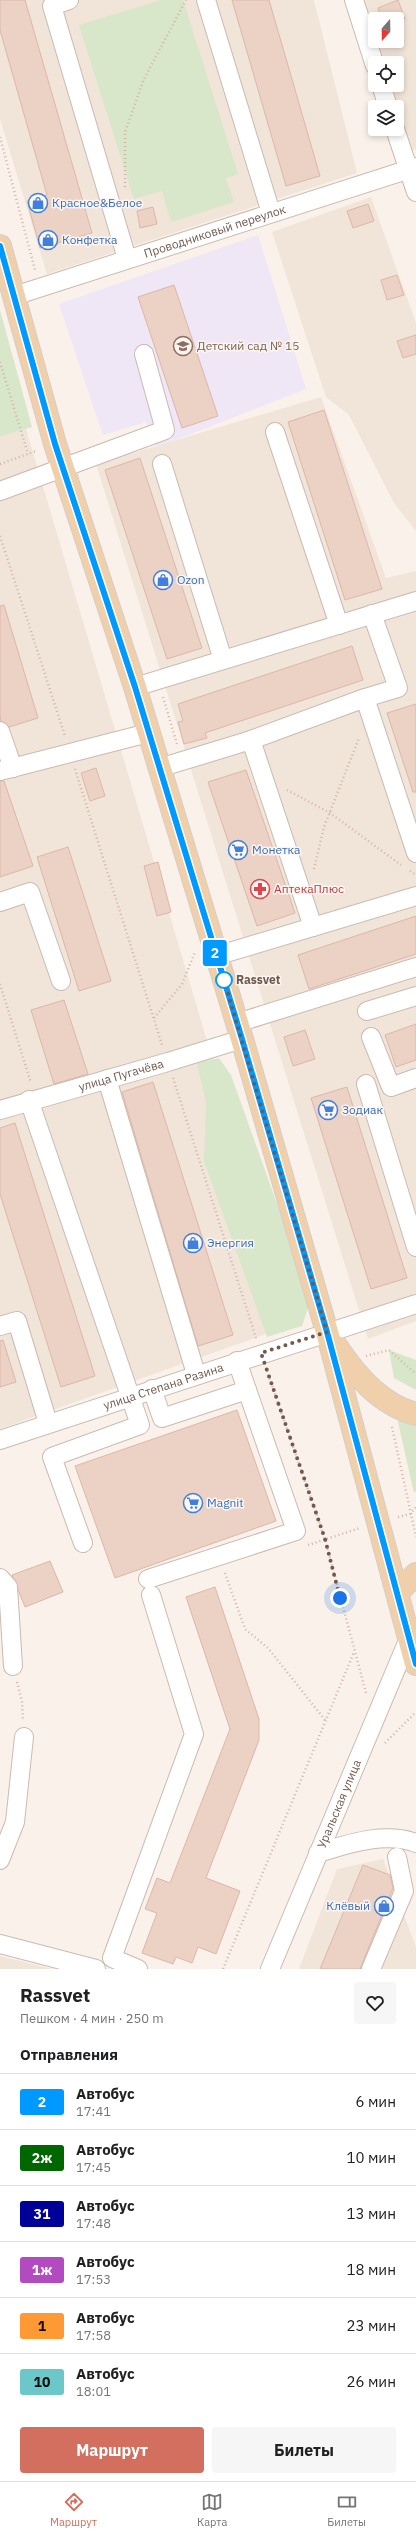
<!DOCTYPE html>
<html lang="ru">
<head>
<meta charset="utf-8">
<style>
  body { margin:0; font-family:"IBM Plex Sans",sans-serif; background:#f6f6f6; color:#202124; height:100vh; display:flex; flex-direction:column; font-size:15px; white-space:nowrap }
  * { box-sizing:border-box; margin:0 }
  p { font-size:13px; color:#757577 }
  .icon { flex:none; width:22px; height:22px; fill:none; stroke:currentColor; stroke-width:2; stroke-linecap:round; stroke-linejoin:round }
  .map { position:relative; height:1969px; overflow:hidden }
  .sheet { display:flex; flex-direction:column; background:#fff; flex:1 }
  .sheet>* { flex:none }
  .badge { padding:0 8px; border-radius:3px; font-size:14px; line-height:26px }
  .needle { width:26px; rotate:200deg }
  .buttons { position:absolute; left:368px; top:12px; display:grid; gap:8px }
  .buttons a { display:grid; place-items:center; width:36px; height:36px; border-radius:4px; background:#fff; box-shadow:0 2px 6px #0003; font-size:20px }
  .you { position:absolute; width:20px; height:20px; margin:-10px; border:3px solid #fff; border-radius:50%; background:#1a73e8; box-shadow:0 0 0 6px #1a73e833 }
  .map>.badge { position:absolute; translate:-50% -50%; box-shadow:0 0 0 2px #fff }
  h2 { padding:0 20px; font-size:15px; line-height:36px }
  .round { display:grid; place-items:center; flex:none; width:42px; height:42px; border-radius:4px; background:#f6f6f6 }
  .headline { display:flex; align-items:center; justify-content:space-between; height:68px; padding:0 20px }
  h1 { font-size:19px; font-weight:700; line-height:30px }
  .primary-button { display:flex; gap:8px; margin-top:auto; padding:8px 20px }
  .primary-button a { flex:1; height:46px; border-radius:4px; background:#d36f5f; color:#fff; font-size:16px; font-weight:700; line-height:46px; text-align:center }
  .primary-button a+a { background:#f6f6f6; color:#202124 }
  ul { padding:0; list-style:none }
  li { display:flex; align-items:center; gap:12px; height:56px; padding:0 20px; border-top:1px solid #e0e0e0 }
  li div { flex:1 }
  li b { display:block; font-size:15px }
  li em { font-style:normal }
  li .badge { min-width:44px; font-weight:700; text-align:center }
  .menu { display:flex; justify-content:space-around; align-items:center; height:56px; border-top:1px solid #e0e0e0; background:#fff; font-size:11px; color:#757577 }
  .menu a { display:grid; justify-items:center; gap:2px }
  .menu .selected { color:#d36f5f }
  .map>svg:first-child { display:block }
</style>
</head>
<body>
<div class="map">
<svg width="416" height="1969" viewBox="0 0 416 1969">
  <rect width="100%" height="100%" fill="#faf2ea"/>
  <path fill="#f1e4d9" d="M 0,0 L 314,0 L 357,173 L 47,274 L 0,119 Z
    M 363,0 L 416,0 L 416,149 L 412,150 L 391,85 L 397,85 L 397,63 L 384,63 L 376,41 L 397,41 L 397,19 L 375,19 L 375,37 Z
    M 371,197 L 416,323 L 416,531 L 394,503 L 349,415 L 326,397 L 272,232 Z
    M 0,341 L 291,1325 L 0,1429 Z
    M 321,397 L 386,578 L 416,571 L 416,1321 L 368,1339 L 96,464 Z
    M 383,1859 L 416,1947 L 416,1969 L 299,1969 L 337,1869 Z
    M 0,1956 L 52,1969 L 0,1969 Z"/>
  <path fill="#efe6f6" d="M 258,235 L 306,389 L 155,448 L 153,435 L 146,422 L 103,435 L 59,304 Z"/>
  <path fill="#d8e6c9" d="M 161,0 L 183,0 L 238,174 L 226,178 L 234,202 L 171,222 L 162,191 L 134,199 L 79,25 Z
    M 0,310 L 32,427 L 0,436 Z
    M 219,1058 L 231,1075 L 311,1299 L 302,1326 L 267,1337 L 204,1161 L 206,1103 L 197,1063 Z
    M 389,1350 L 416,1360 L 416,1390 L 394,1378 Z
    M 397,1418 L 416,1426 L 416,1491 L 414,1493 Z"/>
  <path fill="#ecd1c5" stroke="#dcb7a7" d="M 0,0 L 25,0 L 92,233 L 40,248 L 27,201 L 47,195 L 0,30 Z
    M 232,0 L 269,0 L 320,176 L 286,186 Z
    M 398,0 L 405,19 L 382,19 L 378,8 Z
    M 368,204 L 374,221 L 353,228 L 347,211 Z
    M 153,207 L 157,224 L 140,228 L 137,211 Z
    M 397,275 L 404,295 L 387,300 L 381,280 Z
    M 174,285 L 218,416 L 182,428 L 138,297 Z
    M 416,335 L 416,354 L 403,358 L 397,341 Z
    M 324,410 L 382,589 L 345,600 L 288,422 Z
    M 140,458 L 202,648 L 167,659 L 105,470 Z
    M 4,605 L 38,718 L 9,727 L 1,721 L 0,716 L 0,606 Z
    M 352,646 L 363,680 L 205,733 L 207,738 L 184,744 L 178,722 L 183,721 L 178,704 Z
    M 416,704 L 416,792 L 413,792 L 387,713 Z
    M 96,768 L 105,796 L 90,801 L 81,773 Z
    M 246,770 L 295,913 L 257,926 L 208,782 Z
    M 0,781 L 4,781 L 33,866 L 0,877 Z
    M 68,847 L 111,981 L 79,991 L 37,857 Z
    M 158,862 L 171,912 L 157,916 L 144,866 Z
    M 416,916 L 416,954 L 309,989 L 298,955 Z
    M 64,1000 L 88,1074 L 54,1084 L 31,1010 Z
    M 416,1024 L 416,1060 L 396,1067 L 385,1035 Z
    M 305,1030 L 315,1059 L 293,1066 L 284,1037 Z
    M 153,1082 L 233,1335 L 198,1346 L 122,1092 Z
    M 347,1087 L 407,1278 L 371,1289 L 311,1098 Z
    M 15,1123 L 95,1376 L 61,1387 L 0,1194 L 0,1128 Z
    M 3,1340 L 16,1382 L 0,1387 L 0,1341 Z
    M 237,1410 L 276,1521 L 115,1578 L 75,1466 Z
    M 50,1561 L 63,1592 L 25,1607 L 12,1575 Z
    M 215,1587 L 259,1719 L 259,1740 L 206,1878 L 240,1891 L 216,1954 L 198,1947 L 192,1963 L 176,1957 L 173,1964 L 142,1953 L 157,1913 L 145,1909 L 157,1878 L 170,1883 L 230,1729 L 186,1597 Z
    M 363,1865 L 390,1875 L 393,1888 L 360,1969 L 320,1969 Z"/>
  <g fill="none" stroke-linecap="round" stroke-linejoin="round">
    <defs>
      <g id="minor">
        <path d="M 69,0 L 52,6 L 127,259"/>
        <path d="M 206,0 L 271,213"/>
        <path d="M 354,0 L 375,66"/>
        <path d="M 381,85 L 388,107"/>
        <path d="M 395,129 L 416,192"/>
        <path id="s1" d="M 14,296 L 416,167"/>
        <path d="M 275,432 L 339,625"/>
        <path d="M 162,464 L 223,660"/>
        <path d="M 0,491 L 165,430 L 144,354"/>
        <path d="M 135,687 L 416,601"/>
        <path d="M 365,698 L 398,688 L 372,614"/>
        <path d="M 0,731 L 13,768"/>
        <path d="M 251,740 L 365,698 L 416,853"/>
        <path d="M 159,768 L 251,740 L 313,927"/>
        <path d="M 0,771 L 148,733"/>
        <path d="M 0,902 L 30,892 L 61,981"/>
        <path d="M 216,956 L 416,896"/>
        <path d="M 367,1011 L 416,996"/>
        <path d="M 237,1023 L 416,967"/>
        <path d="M 371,1037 L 391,1087 L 416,1078"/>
        <path d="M 107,1079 L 196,1374"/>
        <path d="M 366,1084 L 416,1247"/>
        <path d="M 29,1100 L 140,1425 L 52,1457 L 83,1543"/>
        <path id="s2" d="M 0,1110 L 168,1062 L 242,1039"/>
        <path d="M 0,1326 L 17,1321 L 48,1423"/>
        <path d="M 152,1389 L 162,1418 L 247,1390"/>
        <path id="s3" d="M 0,1440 L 416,1304"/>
        <path d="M 0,1578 L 8,1587 L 13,1666"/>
        <path d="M 148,1579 L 296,1531 L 237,1361"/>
        <path d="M 318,1853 C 348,1844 385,1831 416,1843"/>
        <path d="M 0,1860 L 15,1822 L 24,1737"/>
        <path d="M 0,1944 L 96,1969"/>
        <path d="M 138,1969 L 112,1958 L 194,1734 L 151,1595"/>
        <path id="s4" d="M 270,1969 L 409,1638"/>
        <path d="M 371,1969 L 404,1891 L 397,1857"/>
      </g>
      <path id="major" d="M 0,246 L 55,444 L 135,687 L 242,1039 L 327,1332 L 416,1664
        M 337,1347 C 356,1376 381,1405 416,1414
        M 397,1593 L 416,1574"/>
    </defs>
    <use href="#minor" stroke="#cbbab1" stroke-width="20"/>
    <use href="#major" stroke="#d4cdca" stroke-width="24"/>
    <path stroke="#d1b4a8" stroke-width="2.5" stroke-dasharray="1 3" stroke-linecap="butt" d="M 0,137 L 35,270
      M 125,187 L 125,132 L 144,79 L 186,0
      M 0,362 L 28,454
      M 0,464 L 36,451
      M 0,536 L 65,736
      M 163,697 L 177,744
      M 75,769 L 162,1045
      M 287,790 L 330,813 L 401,865
      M 314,869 L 324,827 L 359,738
      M 410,871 L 416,875
      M 0,984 L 31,1083
      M 154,1018 L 182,984 L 195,952
      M 173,1078 L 256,1338
      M 366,1356 L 389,1350 L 416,1374
      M 267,1371 L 325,1539 L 366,1693
      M 392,1427 L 416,1537
      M 398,1517 L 410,1514 L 416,1507
      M 308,1545 L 360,1528
      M 225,1573 L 245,1629 L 268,1648 L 325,1720
      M 17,1682 L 22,1702 L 23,1720
      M 385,1743 L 416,1712
      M 223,1969 L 354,1652"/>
    <use href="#minor" stroke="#fff" stroke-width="18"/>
    <use href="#major" stroke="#f0d0ab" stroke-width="22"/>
  </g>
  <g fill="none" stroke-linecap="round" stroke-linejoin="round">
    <defs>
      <path id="line" d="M 0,246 L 55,444 L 135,687 L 242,1039 L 327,1332 L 416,1664"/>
    </defs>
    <use href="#line" stroke="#fff" stroke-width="9"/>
    <use href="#line" stroke="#09f" stroke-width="6"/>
    <path stroke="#715950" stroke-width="4" stroke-dasharray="0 7.2" d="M 224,980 L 327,1332 L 261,1353 L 325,1539 L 340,1598"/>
  </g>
  <defs>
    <symbol id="shop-ring" viewBox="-11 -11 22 22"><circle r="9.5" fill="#fdf6f0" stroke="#3f7fe0" stroke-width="1.5"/><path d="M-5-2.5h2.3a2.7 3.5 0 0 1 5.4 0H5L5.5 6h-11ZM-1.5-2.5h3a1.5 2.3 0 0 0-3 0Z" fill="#3f7fe0"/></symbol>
    <symbol id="school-ring" viewBox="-11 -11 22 22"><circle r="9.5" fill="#fdf6f0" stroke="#8d6e63" stroke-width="1.5"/><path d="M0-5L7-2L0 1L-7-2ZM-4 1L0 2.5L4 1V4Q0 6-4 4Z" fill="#8d6e63"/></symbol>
    <symbol id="supermarket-ring" viewBox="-11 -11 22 22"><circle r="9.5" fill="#fdf6f0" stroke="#3f7fe0" stroke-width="1.5"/><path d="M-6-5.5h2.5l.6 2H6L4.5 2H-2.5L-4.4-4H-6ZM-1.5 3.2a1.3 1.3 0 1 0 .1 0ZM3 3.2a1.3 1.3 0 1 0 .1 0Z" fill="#3f7fe0"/></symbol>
    <symbol id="pharmacy-ring" viewBox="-11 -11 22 22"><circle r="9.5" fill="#fdf6f0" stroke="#e0444e" stroke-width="1.5"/><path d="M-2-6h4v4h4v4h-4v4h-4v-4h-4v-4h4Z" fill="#e0444e"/></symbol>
  </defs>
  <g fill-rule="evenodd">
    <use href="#shop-ring" x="27" y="192" width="22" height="22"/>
    <use href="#shop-ring" x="37" y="229" width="22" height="22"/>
    <use href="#school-ring" x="172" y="335" width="22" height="22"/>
    <use href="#shop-ring" x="152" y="569" width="22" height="22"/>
    <use href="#supermarket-ring" x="227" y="839" width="22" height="22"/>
    <use href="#pharmacy-ring" x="249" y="878" width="22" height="22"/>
    <use href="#supermarket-ring" x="317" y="1099" width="22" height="22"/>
    <use href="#shop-ring" x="182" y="1232" width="22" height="22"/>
    <use href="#supermarket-ring" x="182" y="1492" width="22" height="22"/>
    <use href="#shop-ring" x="373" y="1895" width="22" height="22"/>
  </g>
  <circle fill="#fff" stroke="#09f" stroke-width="2" cx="224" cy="980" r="8"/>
  <g text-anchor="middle" stroke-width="3" stroke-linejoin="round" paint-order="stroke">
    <g font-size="12" fill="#366cbe" stroke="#fdf6f0" text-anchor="start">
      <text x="52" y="207">Красное&amp;Белое</text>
      <text x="62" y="244">Конфетка</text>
      <text x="177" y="584">Ozon</text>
      <text x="252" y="854">Монетка</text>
      <text x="342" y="1114">Зодиак</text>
      <text x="207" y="1247">Энергия</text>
      <text x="207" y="1507">Magnit</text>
      <text x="370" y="1910" text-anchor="end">Клёвый</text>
    </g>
    <g font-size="12" fill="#715950" stroke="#fdf6f0">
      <text dy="4" stroke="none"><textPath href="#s1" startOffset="211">Проводниковый переулок</textPath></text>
      <text dy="4" stroke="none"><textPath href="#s2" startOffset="126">улица Пугачёва</textPath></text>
      <text dy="4" stroke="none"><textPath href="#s3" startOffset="172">улица Степана Разина</textPath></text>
      <text dy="4" stroke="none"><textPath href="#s4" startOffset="179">Уральская улица</textPath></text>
    </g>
    <g font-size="12" fill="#785e54" stroke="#fdf6f0" text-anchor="start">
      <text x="197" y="350">Детский сад № 15</text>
    </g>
    <g font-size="12" fill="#be3a42" stroke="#fdf6f0" text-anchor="start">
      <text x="274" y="893">АптекаПлюс</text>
    </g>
    <g font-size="12" font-weight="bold" fill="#715950" stroke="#fdf6f0" text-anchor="start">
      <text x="236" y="984">Rassvet</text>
    </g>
  </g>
</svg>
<div class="buttons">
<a><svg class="needle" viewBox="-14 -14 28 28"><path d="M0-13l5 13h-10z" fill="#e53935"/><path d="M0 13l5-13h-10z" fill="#757577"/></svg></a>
<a><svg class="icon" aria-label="locate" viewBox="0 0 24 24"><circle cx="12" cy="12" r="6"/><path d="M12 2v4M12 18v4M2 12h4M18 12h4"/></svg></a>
<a><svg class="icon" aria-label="layers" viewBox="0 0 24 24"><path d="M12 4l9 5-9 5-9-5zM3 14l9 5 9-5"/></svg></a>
</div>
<div class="you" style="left:340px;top:1598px"></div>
<b class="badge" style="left:215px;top:953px;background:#09f;color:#fff">2</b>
</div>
<section class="sheet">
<div class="headline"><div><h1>Rassvet</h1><p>Пешком · 4 мин · 250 m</p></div><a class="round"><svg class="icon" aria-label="heart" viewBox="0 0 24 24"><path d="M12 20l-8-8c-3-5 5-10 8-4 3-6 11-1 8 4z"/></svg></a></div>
<h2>Отправления</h2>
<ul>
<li><span class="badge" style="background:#09f;color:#fff">2</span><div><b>Автобус</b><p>17:41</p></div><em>6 мин</em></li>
<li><span class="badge" style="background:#060;color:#fff">2ж</span><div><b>Автобус</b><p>17:45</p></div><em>10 мин</em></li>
<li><span class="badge" style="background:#009;color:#fff">31</span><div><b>Автобус</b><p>17:48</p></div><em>13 мин</em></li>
<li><span class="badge" style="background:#b24bc0;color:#fff">1ж</span><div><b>Автобус</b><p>17:53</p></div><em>18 мин</em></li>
<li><span class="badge" style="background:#f93;color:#111">1</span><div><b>Автобус</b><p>17:58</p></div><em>23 мин</em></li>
<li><span class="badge" style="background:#6cc8c8;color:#111">10</span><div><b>Автобус</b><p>18:01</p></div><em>26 мин</em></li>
</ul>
<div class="primary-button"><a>Маршрут</a><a>Билеты</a></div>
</section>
<nav class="menu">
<a class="selected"><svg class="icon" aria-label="directions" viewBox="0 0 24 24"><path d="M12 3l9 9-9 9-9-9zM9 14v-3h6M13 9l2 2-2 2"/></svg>Маршрут</a>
<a><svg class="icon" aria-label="map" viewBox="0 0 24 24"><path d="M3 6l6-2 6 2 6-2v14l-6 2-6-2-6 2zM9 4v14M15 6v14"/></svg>Карта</a>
<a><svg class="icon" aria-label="tickets" viewBox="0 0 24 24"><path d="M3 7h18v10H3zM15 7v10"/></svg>Билеты</a>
</nav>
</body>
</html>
